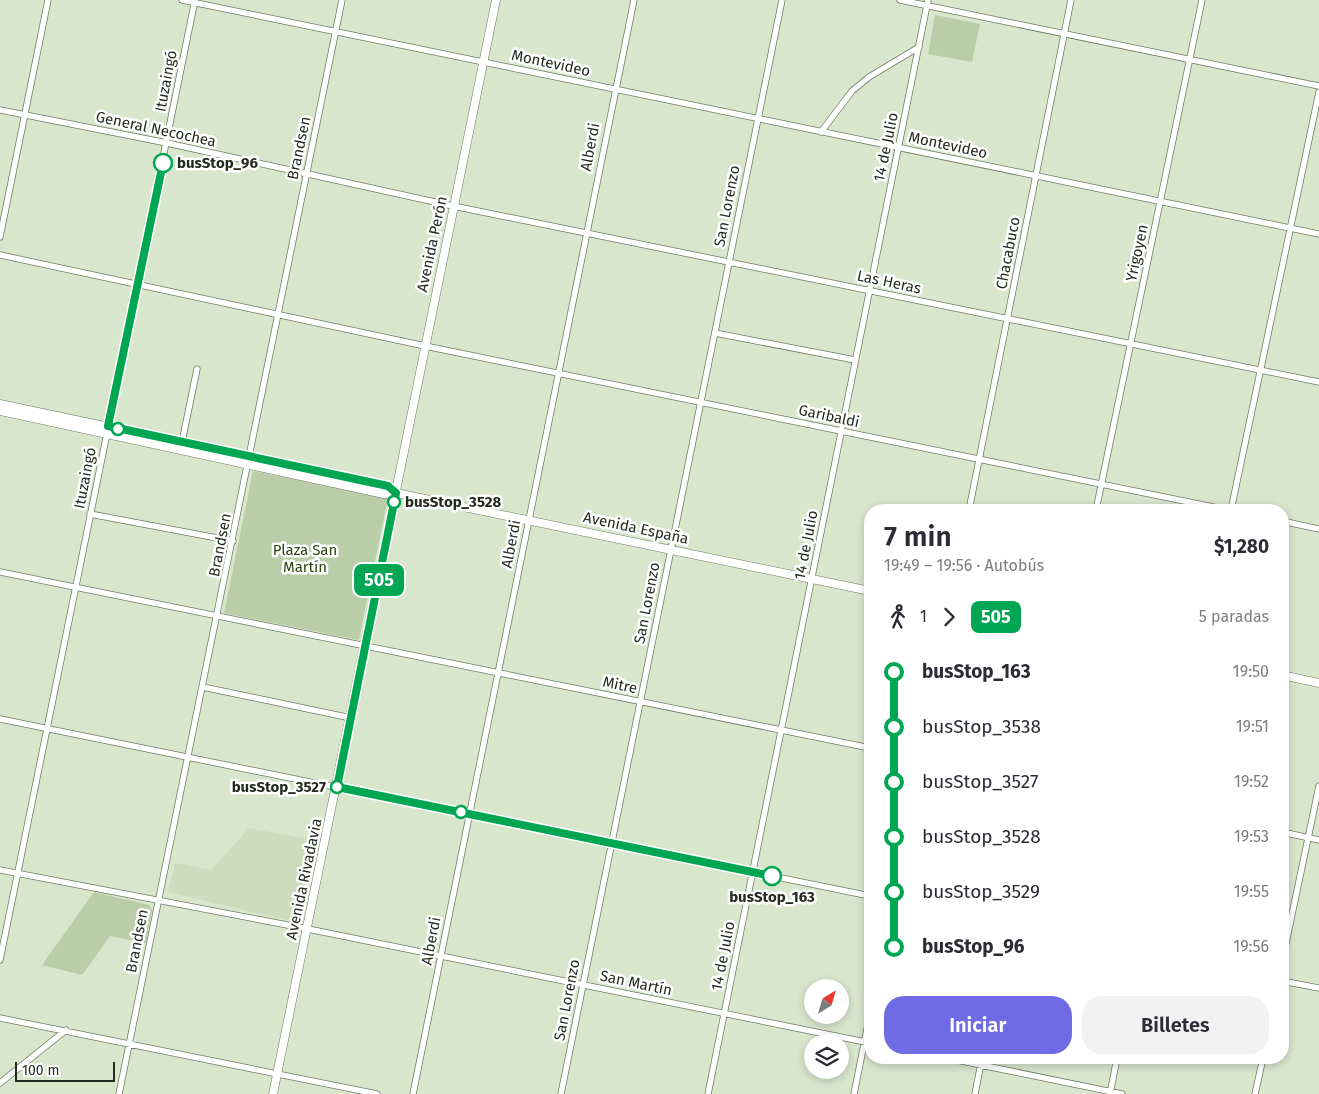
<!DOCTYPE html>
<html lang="es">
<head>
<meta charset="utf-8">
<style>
  body { margin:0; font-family:"Fira Sans",sans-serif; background:#f2f2f3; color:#2b2b33; height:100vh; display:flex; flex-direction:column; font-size:19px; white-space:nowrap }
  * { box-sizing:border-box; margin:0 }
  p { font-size:16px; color:#7c7c81 }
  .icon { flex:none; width:28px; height:28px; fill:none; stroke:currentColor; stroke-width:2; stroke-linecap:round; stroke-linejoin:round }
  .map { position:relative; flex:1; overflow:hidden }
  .sheet { position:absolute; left:864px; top:504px; width:425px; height:560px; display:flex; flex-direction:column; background:#fff; border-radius:20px; box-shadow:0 2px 8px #0003 }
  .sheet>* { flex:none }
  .badge { padding:0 10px; border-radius:8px; font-size:18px; line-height:32px }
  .needle { width:32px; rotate:37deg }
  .buttons { position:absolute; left:804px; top:979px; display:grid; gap:10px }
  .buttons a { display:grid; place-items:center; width:45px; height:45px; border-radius:50%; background:#fff; box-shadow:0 2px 8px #0003; font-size:25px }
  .scale { position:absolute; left:15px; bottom:12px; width:100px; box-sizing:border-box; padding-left:5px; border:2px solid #252a20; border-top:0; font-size:14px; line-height:18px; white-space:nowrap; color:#252a20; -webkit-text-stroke:4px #fff; paint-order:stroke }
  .map>.badge { position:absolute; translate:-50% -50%; box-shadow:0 0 0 2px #fff }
  .legs { display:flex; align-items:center; gap:8px; height:55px; padding:0 20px; font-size:16px }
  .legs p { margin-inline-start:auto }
  .headline { display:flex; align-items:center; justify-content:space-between; height:85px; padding:0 20px }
  h1 { font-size:28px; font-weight:600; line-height:38px }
  .action { display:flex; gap:10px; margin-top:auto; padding:10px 20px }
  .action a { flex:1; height:58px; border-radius:20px; background:#6f6be5; color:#fff; font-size:20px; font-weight:600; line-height:58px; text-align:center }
  .action a+a { background:#f2f2f3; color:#2b2b33 }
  ul { padding:0 20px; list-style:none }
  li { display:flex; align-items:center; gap:18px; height:55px; font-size:19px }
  li i { display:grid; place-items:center; width:8px; height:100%; margin:0 6px; background:currentColor }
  li i::after { content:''; width:12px; height:12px; margin:-6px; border:4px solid; border-radius:50%; background:#fff }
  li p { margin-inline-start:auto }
  li:first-child i { background:linear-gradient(#0000 50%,currentColor 0) }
  li:last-child i { background:linear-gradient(currentColor 50%,#0000 0) }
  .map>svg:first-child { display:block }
</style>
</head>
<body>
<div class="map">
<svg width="1319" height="1094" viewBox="0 0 1319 1094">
  <rect width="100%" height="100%" fill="#d8e6cc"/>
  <path fill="#cbddbc" d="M 249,828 L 313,840 L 300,923 L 168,892 L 175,863 L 211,870 Z"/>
  <path fill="#bacda9" d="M 935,15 L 980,24 L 972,62 L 928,54 Z
    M 253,471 L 388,498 L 359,640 L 224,613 Z
    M 94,892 L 149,905 L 152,910 L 146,943 L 110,936 L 82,975 L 42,965 Z"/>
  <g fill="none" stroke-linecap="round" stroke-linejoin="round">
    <defs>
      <path id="street" d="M 182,0 L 1319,234
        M 900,0 L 1319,86
        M 0,110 L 167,143 L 453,206 L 1319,382
        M 821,132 L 852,91 L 869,77 L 919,47
        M 0,237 L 48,0
        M 0,255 L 425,346 L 1228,510
        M 715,333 L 855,360
        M 182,442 L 197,369
        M 969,510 L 1071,0
        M 1096,510 L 1202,0
        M 1231,510 L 1319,92
        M 90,514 L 233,541
        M 1282,521 L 1319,529
        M 0,572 L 870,748
        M 203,687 L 351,718
        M 0,719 L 870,896
        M 1282,832 L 1319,840
        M 0,870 L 308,929 L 870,1043
        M 0,960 L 195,0
        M 1282,962 L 1319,786
        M 1282,981 L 1319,988
        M 0,1018 L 377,1094
        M 947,1058 L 1122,1094
        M 0,1083 L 66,1030
        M 119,1094 L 342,0
        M 413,1094 L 634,0
        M 561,1094 L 782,0
        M 708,1094 L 928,0
        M 854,1094 L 870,1014
        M 975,1094 L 982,1058
        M 1110,1094 L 1117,1058
        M 1255,1094 L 1263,1058"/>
      <path id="secondary" d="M 0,404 L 389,486 L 396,493
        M 0,411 L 384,494 L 396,493 L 870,591
        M 1282,675 L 1319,683
        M 273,1094 L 496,0"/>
    </defs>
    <use href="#street" stroke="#6e7b63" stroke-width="7"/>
    <use href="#secondary" stroke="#6e7b63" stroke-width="9"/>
    <use href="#street" stroke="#fff" stroke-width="5.5"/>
    <use href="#secondary" stroke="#fff" stroke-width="8"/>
  </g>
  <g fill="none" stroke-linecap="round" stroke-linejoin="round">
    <defs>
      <path id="line-1" d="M 163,163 L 108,426 L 388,486 L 396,493 L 337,787 L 772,876"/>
    </defs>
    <use href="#line-1" stroke="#fff" stroke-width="11"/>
    <use href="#line-1" stroke="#00a651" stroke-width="8"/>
  </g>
  <g fill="#fff" stroke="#00a651" stroke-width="2.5">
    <circle cx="163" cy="163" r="9"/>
    <circle cx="118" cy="429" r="6"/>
    <circle cx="394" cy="502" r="6"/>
    <circle cx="337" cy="787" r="6"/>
    <circle cx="461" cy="812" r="6"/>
    <circle cx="772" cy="876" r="9"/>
  </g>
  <g text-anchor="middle" stroke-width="5" stroke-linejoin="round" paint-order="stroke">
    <g font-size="15" fill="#252a20" stroke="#fff">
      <text transform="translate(551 63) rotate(12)" y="5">Montevideo</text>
      <text transform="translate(166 81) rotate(-79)" y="5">Ituzaingó</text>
      <text transform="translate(156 129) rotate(12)" y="5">General Necochea</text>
      <text transform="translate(948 145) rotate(12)" y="5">Montevideo</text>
      <text transform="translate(590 147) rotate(-79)" y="5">Alberdi</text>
      <text transform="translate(886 147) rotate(-78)" y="5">14 de Julio</text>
      <text transform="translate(299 148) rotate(-78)" y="5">Brandsen</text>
      <text transform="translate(727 206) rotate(-79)" y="5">San Lorenzo</text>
      <text transform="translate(432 244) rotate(-78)" y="5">Avenida Perón</text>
      <text transform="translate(1008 253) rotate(-79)" y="5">Chacabuco</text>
      <text transform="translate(1137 253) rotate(-78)" y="5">Yrigoyen</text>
      <text transform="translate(889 282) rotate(12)" y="5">Las Heras</text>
      <text transform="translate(829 416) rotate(12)" y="5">Garibaldi</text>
      <text transform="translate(85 478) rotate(-79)" y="5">Ituzaingó</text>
      <text transform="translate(636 528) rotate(12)" y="5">Avenida España</text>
      <text transform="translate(511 544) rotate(-79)" y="5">Alberdi</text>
      <text transform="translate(220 545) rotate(-79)" y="5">Brandsen</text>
      <text transform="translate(806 545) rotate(-79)" y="5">14 de Julio</text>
      <text transform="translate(647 603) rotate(-79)" y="5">San Lorenzo</text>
      <text transform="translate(620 685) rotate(12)" y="5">Mitre</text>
      <text transform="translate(304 879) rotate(-78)" y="5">Avenida Rivadavia</text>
      <text transform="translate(137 941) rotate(-79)" y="5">Brandsen</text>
      <text transform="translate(431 941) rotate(-79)" y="5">Alberdi</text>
      <text transform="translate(723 956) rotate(-79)" y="5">14 de Julio</text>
      <text transform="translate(636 983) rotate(12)" y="5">San Martín</text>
      <text transform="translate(567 1000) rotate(-79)" y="5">San Lorenzo</text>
    </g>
    <g font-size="15" font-weight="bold" fill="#252a20" stroke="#fff" text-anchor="start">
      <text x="177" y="168">busStop_96</text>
      <text x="405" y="507">busStop_3528</text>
      <text x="326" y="792" text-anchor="end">busStop_3527</text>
      <text x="772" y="902" text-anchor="middle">busStop_163</text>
    </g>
    <g font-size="15" fill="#2c4410" stroke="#fff">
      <text x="305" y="555">Plaza San<tspan x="305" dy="17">Martín</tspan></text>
    </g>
  </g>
</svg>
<div class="buttons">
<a><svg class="needle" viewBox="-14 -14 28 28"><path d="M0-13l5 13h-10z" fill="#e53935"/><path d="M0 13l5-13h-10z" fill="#7c7c81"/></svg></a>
<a><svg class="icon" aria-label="layers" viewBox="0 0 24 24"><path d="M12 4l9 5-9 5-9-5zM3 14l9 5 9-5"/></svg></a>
</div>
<div class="scale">100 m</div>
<b class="badge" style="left:379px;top:580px;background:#00a651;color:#fff">505</b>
<section class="sheet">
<div class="headline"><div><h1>7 min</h1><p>19:49 – 19:56 · Autobús</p></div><b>$1,280</b></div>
<div class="legs"><svg class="icon" aria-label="walk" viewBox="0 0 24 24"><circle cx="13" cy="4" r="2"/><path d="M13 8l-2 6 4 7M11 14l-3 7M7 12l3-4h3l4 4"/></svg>1<svg class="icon" aria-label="forward" viewBox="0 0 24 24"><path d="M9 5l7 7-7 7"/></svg><b class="badge" style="background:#00a651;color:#fff">505</b><p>5 paradas</p></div>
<ul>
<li><i style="color:#00a651"></i><b>busStop_163</b><p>19:50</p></li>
<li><i style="color:#00a651"></i><span>busStop_3538</span><p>19:51</p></li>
<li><i style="color:#00a651"></i><span>busStop_3527</span><p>19:52</p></li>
<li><i style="color:#00a651"></i><span>busStop_3528</span><p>19:53</p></li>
<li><i style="color:#00a651"></i><span>busStop_3529</span><p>19:55</p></li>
<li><i style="color:#00a651"></i><b>busStop_96</b><p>19:56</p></li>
</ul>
<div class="action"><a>Iniciar</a><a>Billetes</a></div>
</section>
</div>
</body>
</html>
